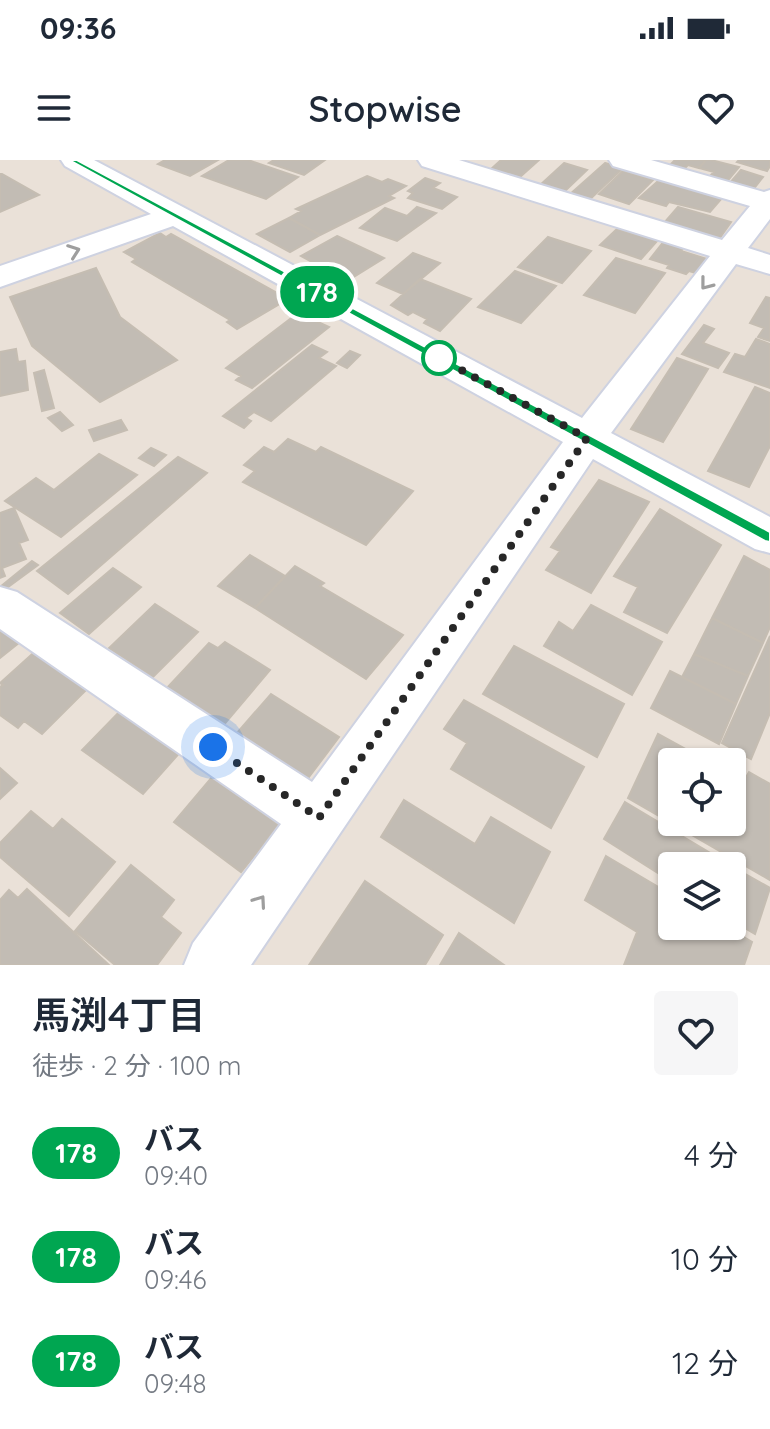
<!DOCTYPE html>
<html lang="ja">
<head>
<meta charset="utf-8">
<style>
  body { margin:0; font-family:Quicksand,"Noto Sans JP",sans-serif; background:#f6f6f7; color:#1f2937; height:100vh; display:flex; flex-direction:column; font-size:30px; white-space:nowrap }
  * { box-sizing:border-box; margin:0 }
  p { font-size:26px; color:#747a83 }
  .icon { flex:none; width:44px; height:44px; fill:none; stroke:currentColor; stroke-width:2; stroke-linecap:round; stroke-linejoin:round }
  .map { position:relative; height:805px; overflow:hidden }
  .drawer { display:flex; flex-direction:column; background:#fff; flex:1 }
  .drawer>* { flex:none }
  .badge { padding:0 16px; border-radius:26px; font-size:28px; line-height:52px }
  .fabs { position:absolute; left:658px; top:588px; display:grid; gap:16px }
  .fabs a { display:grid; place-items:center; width:88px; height:88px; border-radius:8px; background:#fff; box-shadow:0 2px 6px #0004; font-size:40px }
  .you { position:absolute; width:40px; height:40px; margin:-20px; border:6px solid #fff; border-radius:50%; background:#1a73e8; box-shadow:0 0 0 12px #1a73e833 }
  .map>.badge { position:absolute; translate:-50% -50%; box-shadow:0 0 0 4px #fff }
  .round { display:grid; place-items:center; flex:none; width:84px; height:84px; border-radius:8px; background:#f6f6f7 }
  .headline { display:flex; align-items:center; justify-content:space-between; height:136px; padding:0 32px }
  h1 { font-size:38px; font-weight:600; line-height:60px }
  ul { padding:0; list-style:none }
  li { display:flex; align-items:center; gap:24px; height:104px; padding:0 32px }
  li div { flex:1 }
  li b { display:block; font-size:30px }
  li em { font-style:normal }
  li .badge { min-width:88px; font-weight:700; text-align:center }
  .status { display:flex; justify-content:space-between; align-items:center; height:56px; padding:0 40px; background:#fff; direction:ltr }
  .status svg { height:22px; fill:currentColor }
  header { display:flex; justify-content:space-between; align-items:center; height:104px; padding:0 32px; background:#fff; font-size:36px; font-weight:600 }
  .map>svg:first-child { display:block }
</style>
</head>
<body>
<div class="status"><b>09:36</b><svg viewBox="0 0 49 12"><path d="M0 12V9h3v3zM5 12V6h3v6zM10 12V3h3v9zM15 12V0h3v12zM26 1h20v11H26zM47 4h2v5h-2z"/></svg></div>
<header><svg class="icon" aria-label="menu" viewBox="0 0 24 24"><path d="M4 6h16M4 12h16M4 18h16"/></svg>Stopwise<svg class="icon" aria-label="heart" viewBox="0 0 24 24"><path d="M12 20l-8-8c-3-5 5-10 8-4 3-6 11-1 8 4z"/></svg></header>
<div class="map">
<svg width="770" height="805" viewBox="0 0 770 805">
  <rect width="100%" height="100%" fill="#eae1d8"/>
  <path fill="#c2bcb4" stroke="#c5bdb2" stroke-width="2" d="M 165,0 L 218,0 L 190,16 L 158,4 Z
    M 229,0 L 248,0 L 298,17 L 266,39 L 202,16 Z
    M 274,0 L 325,0 L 304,15 L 269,3 Z
    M 501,0 L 539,0 L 519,18 L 490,10 Z
    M 675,0 L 706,0 L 699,8 L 688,5 L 681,12 L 667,8 Z
    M 706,0 L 711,0 L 739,7 L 724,25 L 706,20 L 714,12 L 699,8 Z
    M 739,0 L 770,0 L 770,6 L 767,11 L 737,2 Z
    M 564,3 L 587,10 L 563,33 L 539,26 Z
    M 605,3 L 623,8 L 588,41 L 569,35 Z
    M 741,10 L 763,17 L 752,31 L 729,24 Z
    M 623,11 L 653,20 L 629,44 L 599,34 Z
    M 0,14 L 2,14 L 39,35 L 0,52 Z
    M 367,16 L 382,22 L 388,19 L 406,26 L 389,36 L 394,38 L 320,75 L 289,58 L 301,51 L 296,49 Z
    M 425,18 L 440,23 L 433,28 L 457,37 L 442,49 L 408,38 L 413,33 L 408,31 Z
    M 658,21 L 673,24 L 722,38 L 710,52 L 669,42 L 666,46 L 639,38 Z
    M 417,47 L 436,53 L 397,81 L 360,68 L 385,48 L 407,56 Z
    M 678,47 L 731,62 L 719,79 L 664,63 Z
    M 289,58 L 320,75 L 290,92 L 257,74 Z
    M 617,69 L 636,75 L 638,73 L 658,80 L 641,99 L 600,85 Z
    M 160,73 L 166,77 L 171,74 L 288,139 L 237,169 L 227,162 L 230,160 L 132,102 L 136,99 L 124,92 Z
    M 337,76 L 384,98 L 347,121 L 301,96 Z
    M 548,77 L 591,91 L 562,123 L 518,107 Z
    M 665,80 L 685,86 L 681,91 L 707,99 L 696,113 L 689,111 L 686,114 L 667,108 L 669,105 L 650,99 Z
    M 413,93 L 440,103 L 403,134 L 377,123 Z
    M 616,98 L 665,113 L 635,153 L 584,135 Z
    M 96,108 L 120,157 L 177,200 L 100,242 L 32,186 L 10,137 Z
    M 515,111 L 556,126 L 521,163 L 478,147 Z
    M 420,119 L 471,139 L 440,171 L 424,163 L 427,159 L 413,152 L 408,155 L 391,145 Z
    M 766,137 L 770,138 L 770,181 L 758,177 L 764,168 L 750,163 Z
    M 298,153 L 329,167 L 252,228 L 236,220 L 241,216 L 226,208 Z
    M 704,165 L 714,169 L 703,183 L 729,193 L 718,208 L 682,194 Z
    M 756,179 L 770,184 L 770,228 L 724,212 L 735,194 L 745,197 Z
    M 312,185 L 327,192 L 319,198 L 336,206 L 271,261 L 254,252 L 246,258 L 251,261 L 244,268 L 223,256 Z
    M 16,189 L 18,202 L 25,201 L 28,230 L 0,236 L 0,192 Z
    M 350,191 L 360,195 L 347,208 L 337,203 Z
    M 677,198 L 708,209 L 663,282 L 631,269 Z
    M 44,210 L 54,248 L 42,251 L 34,213 Z
    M 755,227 L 770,233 L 770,286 L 749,327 L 708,311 Z
    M 60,252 L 73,265 L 62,271 L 48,258 Z
    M 121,260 L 127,270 L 94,281 L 89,270 Z
    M 288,279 L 316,292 L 321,287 L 413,331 L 366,385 L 243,322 L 255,311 L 244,305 L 264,287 L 274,292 Z
    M 151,288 L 166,295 L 154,306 L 139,298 Z
    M 99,294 L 137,315 L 61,377 L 5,341 L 36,318 L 54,330 Z
    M 178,297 L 207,313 L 68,434 L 37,411 Z
    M 599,320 L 649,342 L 591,433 L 546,410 L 560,391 L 551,387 Z
    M 14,348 L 28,380 L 19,383 L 26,399 L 2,408 L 5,416 L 0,418 L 0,353 Z
    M 660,349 L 721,385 L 667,473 L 624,452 L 638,427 L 614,416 Z
    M 250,395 L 285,416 L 255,448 L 218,426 Z
    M 744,396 L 770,410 L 770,467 L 763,483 L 712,458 Z
    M 32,401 L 38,405 L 4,430 L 0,427 Z
    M 295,406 L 324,423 L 320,426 L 403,475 L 366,519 L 255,448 Z
    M 113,408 L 141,427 L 89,474 L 60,453 Z
    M 155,444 L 198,472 L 153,517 L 109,488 Z
    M 591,445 L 662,482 L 632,535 L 544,486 L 559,462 L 573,471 Z
    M 0,451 L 20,482 L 0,498 Z
    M 712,458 L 763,483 L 748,516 L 694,494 Z
    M 770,476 L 770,553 L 751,599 L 722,583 Z
    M 225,482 L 270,510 L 222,567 L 165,530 L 209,483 L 218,488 Z
    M 41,486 L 88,528 L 42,574 L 24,561 L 18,568 L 0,555 L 0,527 L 3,525 L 0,523 Z
    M 514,486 L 624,544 L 597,597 L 483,534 Z
    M 694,494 L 748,516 L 736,544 L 682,517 Z
    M 670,511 L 736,544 L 719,584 L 651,548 Z
    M 271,534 L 339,577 L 306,621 L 236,574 Z
    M 464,540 L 584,607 L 551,668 L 451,609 L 467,583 L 444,569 Z
    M 124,547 L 183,589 L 143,634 L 82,590 Z
    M 658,574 L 709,602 L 672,602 L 672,662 L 732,662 L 732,615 L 744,621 L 749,612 L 770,624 L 770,720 L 628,638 Z
    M 0,608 L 17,623 L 0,639 Z
    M 212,617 L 279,665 L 241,712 L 174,662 Z
    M 404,640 L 475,684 L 491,657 L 550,692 L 514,763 L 381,677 Z
    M 625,642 L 732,706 L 672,706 L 672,722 L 604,679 Z
    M 31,651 L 53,669 L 62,659 L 115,702 L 69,756 L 0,697 L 0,683 Z
    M 606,696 L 672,735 L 672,766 L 725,766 L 752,782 L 744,805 L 624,805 L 637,772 L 585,740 Z
    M 131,705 L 174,740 L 161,757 L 181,773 L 157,805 L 115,805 L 75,771 Z
    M 733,707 L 770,728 L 755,774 L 735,762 L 738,756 L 732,752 Z
    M 365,721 L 443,775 L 425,805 L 309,805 Z
    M 27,729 L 109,805 L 0,805 L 0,740 L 9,730 L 18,738 Z
    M 459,773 L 504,805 L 440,805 Z"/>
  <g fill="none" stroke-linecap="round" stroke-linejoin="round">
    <defs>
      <path id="minor" d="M 61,0 L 94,0 L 582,258 L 710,96 L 422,6 L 418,0 L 459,0 L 722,80 L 750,46 L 613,6 L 609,0 L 651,0 L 764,32 L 770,30 L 770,59 L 748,88 L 770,95 L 770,114 L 736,104 L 611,273 L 770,357 L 770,393 L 755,389 L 593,299 L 251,805 L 184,805 L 193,783 L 281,664 L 0,469 L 0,427 L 17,432 L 312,622 L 563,282 L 173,66 L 0,127 L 0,106 L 151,54 L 65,6 Z"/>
    </defs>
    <use href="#minor" stroke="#ced2e1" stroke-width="4"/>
    <use href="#minor" fill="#fff" fill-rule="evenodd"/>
  </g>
  <defs><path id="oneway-chevron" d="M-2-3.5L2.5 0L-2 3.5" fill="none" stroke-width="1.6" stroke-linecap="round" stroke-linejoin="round" transform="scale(2)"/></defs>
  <g stroke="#9e9e9e">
    <use href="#oneway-chevron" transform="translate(74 91) rotate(-20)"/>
    <use href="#oneway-chevron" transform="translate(706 124) rotate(128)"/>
    <use href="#oneway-chevron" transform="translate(260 741) rotate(-55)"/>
  </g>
  <path fill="#00a651" stroke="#fff" stroke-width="2" d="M 69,0 L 77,0 L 770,372 L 770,382 L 765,381 Z"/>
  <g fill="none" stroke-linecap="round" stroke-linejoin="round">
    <path stroke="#272727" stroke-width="8" stroke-dasharray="0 14.4" d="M 213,587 L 319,658 L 587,278 L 439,198"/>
  </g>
  <circle fill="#fff" stroke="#00a651" stroke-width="4" cx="439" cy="198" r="16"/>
</svg>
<div class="fabs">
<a><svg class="icon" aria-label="locate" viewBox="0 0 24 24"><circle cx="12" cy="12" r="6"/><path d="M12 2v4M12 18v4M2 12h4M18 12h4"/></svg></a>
<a><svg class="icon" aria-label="layers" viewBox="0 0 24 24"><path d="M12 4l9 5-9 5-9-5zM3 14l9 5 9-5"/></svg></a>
</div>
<div class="you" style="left:213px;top:587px"></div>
<b class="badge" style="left:317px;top:132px;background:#00a651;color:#fff">178</b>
</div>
<section class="drawer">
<div class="headline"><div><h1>馬渕4丁目</h1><p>徒歩 · 2 分 · 100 m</p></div><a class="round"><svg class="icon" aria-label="heart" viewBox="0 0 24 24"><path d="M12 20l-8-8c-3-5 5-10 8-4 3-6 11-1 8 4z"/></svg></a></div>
<ul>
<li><span class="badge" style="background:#00a651;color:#fff">178</span><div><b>バス</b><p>09:40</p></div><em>4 分</em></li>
<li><span class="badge" style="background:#00a651;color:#fff">178</span><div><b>バス</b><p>09:46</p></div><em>10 分</em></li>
<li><span class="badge" style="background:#00a651;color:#fff">178</span><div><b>バス</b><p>09:48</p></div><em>12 分</em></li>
</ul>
</section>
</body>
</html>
